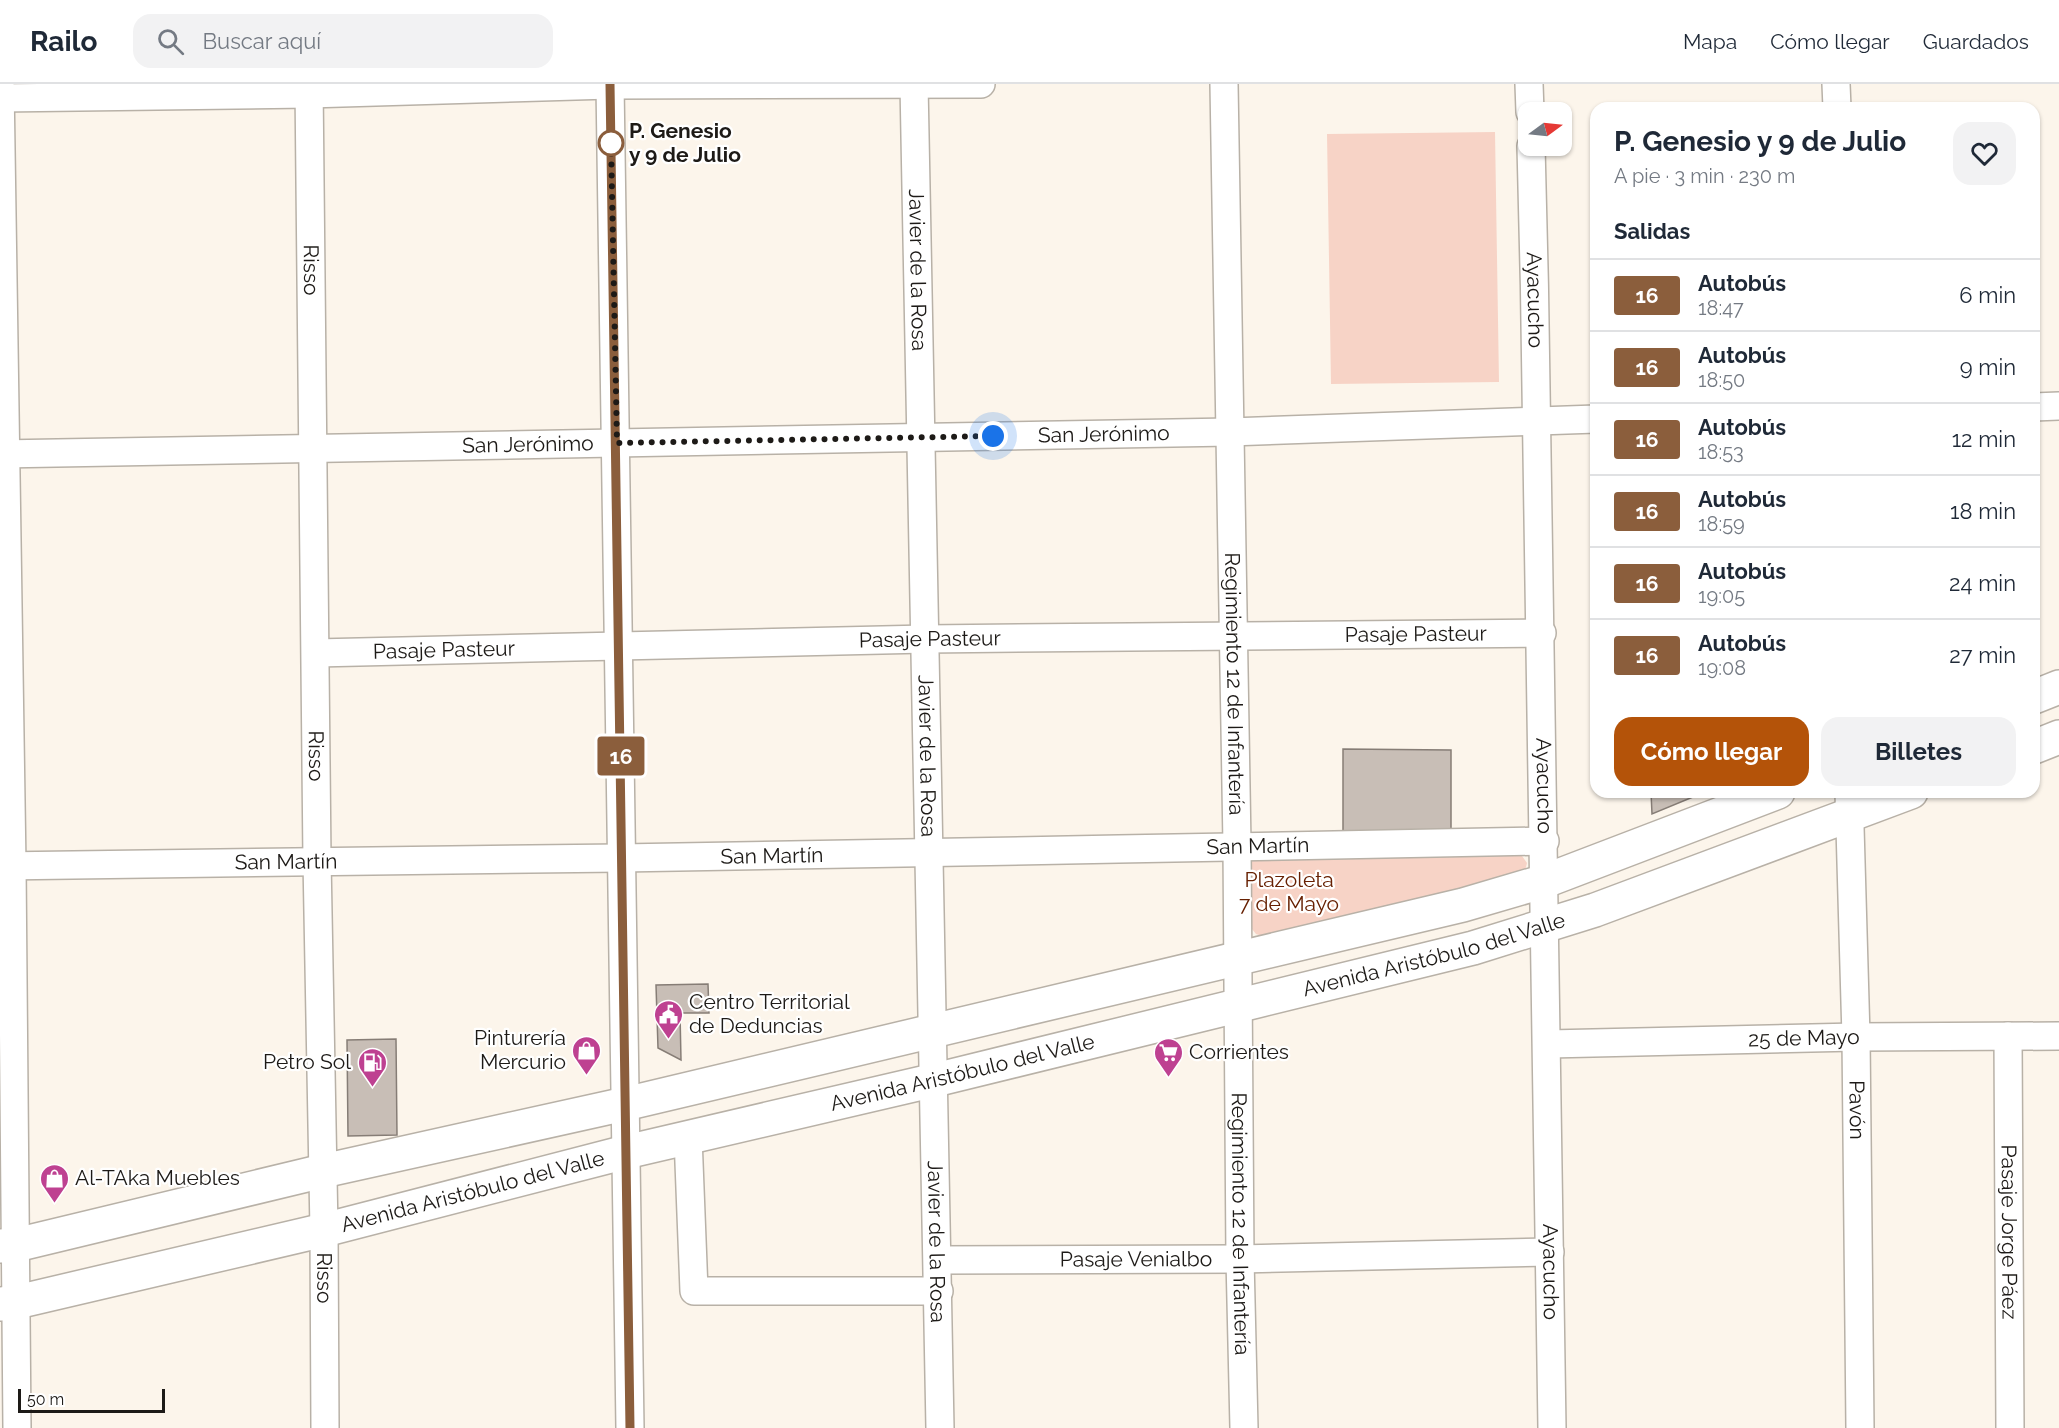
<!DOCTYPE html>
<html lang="es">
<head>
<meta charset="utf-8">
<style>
  body { margin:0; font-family:Raleway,sans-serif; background:#f2f2f3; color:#1f2937; height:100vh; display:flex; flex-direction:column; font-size:22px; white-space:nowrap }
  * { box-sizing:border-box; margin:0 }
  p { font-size:20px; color:#747a83 }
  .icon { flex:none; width:33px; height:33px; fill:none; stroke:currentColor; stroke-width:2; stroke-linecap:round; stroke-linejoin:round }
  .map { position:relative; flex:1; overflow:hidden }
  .details { position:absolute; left:1590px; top:18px; width:450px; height:696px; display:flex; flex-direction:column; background:#fff; border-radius:18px; box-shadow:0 2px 4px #0004 }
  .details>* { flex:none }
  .badge { padding:0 12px; border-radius:4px; font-size:21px; line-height:39px }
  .needle { width:39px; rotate:75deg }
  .tools { position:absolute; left:1518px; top:18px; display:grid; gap:12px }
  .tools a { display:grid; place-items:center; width:54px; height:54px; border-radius:12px; background:#fff; box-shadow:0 2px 4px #0004; font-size:30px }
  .scale { position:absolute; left:18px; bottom:15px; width:147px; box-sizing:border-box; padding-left:6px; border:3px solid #1d1a17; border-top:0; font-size:16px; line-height:21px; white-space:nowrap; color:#1d1a17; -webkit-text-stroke:4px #fff; paint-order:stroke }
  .you { position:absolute; width:30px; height:30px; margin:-15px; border:4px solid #fff; border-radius:50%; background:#1a73e8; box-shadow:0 0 0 9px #1a73e833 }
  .map>.badge { position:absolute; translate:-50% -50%; box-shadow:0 0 0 3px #fff }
  h2 { padding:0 24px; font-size:22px; line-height:54px }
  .round { display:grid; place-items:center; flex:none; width:63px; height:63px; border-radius:18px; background:#f2f2f3 }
  .overview { display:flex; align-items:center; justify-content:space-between; height:102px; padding:0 24px }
  h1 { font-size:28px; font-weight:700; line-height:45px }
  .primary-button { display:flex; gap:12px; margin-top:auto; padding:12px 24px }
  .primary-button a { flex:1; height:69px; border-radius:18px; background:#b45309; color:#fff; font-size:24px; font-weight:700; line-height:69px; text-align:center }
  .primary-button a+a { background:#f2f2f3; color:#1f2937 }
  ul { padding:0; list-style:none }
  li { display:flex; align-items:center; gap:18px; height:72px; padding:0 24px; border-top:2px solid #e0e1e3 }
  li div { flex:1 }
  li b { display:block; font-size:22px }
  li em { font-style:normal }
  li .badge { min-width:66px; font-weight:700; text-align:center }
  header { display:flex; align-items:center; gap:36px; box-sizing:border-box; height:84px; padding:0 30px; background:#fff; border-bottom:2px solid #e0e1e3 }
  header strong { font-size:28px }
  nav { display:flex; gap:33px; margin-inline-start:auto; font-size:21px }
  .search { width:420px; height:54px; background:#f2f2f3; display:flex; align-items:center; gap:15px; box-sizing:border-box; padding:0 21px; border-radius:18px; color:#747a83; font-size:22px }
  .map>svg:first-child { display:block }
</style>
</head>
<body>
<header>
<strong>Railo</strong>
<div class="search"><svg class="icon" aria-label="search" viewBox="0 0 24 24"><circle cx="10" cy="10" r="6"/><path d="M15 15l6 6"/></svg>Buscar aquí</div>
<nav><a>Mapa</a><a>Cómo llegar</a><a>Guardados</a></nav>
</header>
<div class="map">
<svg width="2059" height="1344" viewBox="0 0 2059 1344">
  <rect width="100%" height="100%" fill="#fcf5eb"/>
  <path fill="#f7d3c6" d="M 1495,48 L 1499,298 L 1331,300 L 1327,50 Z
    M 1513,767 L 1522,772 L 1527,779 L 1525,787 L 1516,795 L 1265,853 L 1256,850 L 1248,840 L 1248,783 L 1251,775 Z"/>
  <path fill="#c8beb6" stroke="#867d76" stroke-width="1.5" d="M 1343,665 L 1451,666 L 1451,748 L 1343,748 Z
    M 1651,708 L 1705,708 L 1652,730 Z
    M 708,900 L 709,929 L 680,929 L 681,976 L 658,964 L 656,901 Z
    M 396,955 L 397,1051 L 348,1052 L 347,956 Z"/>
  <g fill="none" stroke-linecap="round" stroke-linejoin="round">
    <defs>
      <g id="minor">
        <path d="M 0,0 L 12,782 L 17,1344"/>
        <path id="s1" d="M 309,0 L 317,776 L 324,1146 L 325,1344"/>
        <path d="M 610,0 L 630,1344"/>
        <path id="s2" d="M 914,0 L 940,1344"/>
        <path id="s3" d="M 1224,0 L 1237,761 L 1240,1175 L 1244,1344"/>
        <path d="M 1529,0 L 1530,28"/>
        <path d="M 1836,0 L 1837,24"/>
        <path d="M 0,14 L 309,10 L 610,1 L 981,0"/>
        <path id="s4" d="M 1531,62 C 1542,489 1548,916 1552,1344"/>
        <path d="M 2034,323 L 2059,322"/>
        <path id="s5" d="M 0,370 L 1230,348 L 1596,335"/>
        <path id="s6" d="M 316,569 L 926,555 L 1542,549"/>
        <path id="s7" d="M 1849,708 L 1856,953 L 1860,1344"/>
        <path id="s8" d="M 0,782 C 207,778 414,777 621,774 C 929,771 1237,761 1545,757"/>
        <path id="s9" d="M 2008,952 L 2010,1344"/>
        <path id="s10" d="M 1549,960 L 1856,953 L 2059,952"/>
        <path d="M 688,1053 L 694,1207 L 939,1207"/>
        <path id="s11" d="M 938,1176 L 1240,1175 L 1550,1168"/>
      </g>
      <g id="major">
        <path d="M 2034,613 L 2059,603"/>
        <path d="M 2034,663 L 2059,653"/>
        <path d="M 0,1162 L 16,1161 L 323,1087 L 625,1020 L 1463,821 L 1545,797 L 1778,708"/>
        <path id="s12" d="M 0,1220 L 17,1218 L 324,1146 L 626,1068 L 935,996 L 1473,864 L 1595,826 L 1911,708"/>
      </g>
    </defs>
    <use href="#minor" stroke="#b8b1a7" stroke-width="30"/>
    <use href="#major" stroke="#b8b1a7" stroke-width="36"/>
    <use href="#minor" stroke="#fff" stroke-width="27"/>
    <use href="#major" stroke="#fff" stroke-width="33"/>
  </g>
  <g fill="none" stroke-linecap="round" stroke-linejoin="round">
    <defs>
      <path id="line" d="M 610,0 L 630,1344"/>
    </defs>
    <use href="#line" stroke="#fff" stroke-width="14"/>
    <use href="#line" stroke="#8b5e3c" stroke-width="9"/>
    <path stroke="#1d1a17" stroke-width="6" stroke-dasharray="0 10.8" d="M 611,59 L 617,359 L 993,352"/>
  </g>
  <defs>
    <symbol id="civic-pin" viewBox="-11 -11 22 30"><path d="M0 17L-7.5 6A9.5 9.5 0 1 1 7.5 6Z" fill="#be4191" stroke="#fff"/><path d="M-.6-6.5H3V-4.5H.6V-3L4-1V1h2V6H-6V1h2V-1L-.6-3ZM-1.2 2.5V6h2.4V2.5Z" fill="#fff"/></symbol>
    <symbol id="shop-pin" viewBox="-11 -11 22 30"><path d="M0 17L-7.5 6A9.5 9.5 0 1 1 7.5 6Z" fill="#be4191" stroke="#fff"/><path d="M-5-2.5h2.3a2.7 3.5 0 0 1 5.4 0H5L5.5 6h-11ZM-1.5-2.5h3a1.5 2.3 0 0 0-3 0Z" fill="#fff"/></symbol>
    <symbol id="supermarket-pin" viewBox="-11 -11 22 30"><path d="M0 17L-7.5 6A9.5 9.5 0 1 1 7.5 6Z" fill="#be4191" stroke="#fff"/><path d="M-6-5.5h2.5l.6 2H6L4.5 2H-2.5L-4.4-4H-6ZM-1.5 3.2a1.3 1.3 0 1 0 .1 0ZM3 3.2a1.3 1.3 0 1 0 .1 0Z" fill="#fff"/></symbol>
    <symbol id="fuel-pin" viewBox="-11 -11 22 30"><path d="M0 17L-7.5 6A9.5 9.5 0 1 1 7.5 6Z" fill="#be4191" stroke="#fff"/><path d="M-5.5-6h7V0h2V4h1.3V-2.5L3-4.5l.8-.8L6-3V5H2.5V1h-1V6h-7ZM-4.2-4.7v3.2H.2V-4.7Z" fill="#fff"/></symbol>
  </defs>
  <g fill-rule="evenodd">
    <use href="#civic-pin" x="652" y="914" width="33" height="45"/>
    <use href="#shop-pin" x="570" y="950" width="33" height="45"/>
    <use href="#supermarket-pin" x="1152" y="952" width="33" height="45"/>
    <use href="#fuel-pin" x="356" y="962" width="33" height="45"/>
    <use href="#shop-pin" x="38" y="1078" width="33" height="45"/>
  </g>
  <circle fill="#fff" stroke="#8b5e3c" stroke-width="3" cx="611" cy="59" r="12"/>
  <g text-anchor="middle" stroke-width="4.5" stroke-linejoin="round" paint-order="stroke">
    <g font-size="21" font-weight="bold" fill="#1d1a17" stroke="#fff" text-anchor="start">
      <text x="629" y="54">P. Genesio<tspan x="629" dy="24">y 9 de Julio</tspan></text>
    </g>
    <g font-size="21" fill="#1d1a17" stroke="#fff">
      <text dy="7" stroke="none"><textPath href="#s1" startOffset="186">Risso</textPath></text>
      <text dy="7" stroke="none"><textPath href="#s2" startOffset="186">Javier de la Rosa</textPath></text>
      <text dy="7" stroke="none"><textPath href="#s4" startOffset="154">Ayacucho</textPath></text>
      <text dy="7" stroke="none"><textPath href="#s5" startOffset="1104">San Jerónimo</textPath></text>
      <text dy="7" stroke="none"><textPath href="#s5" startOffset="528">San Jerónimo</textPath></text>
      <text dy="7" stroke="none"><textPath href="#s6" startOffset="1100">Pasaje Pasteur</textPath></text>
      <text dy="7" stroke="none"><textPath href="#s6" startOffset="614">Pasaje Pasteur</textPath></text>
      <text dy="7" stroke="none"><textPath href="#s6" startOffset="128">Pasaje Pasteur</textPath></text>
      <text dy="7" stroke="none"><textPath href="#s3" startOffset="600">Regimiento 12 de Infantería</textPath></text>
      <text dy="7" stroke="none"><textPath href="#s1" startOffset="672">Risso</textPath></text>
      <text dy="7" stroke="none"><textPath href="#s2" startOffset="672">Javier de la Rosa</textPath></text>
      <text dy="7" stroke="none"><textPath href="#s4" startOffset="640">Ayacucho</textPath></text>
      <text dy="7" stroke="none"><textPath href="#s8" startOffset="1258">San Martín</textPath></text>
      <text dy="7" stroke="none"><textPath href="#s8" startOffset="772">San Martín</textPath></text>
      <text dy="7" stroke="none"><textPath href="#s8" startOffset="286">San Martín</textPath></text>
      <text dy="7" stroke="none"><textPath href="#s12" startOffset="1476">Avenida Aristóbulo del Valle</textPath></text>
      <text dy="7" stroke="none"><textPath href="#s10" startOffset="255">25 de Mayo</textPath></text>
      <text dy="7" stroke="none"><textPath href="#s12" startOffset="990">Avenida Aristóbulo del Valle</textPath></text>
      <text dy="7" stroke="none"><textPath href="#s7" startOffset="318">Pavón</textPath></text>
      <text dy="7" stroke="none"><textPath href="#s12" startOffset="486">Avenida Aristóbulo del Valle</textPath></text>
      <text dy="7" stroke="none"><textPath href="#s3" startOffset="1140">Regimiento 12 de Infantería</textPath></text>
      <text dy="7" stroke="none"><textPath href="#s9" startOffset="196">Pasaje Jorge Páez</textPath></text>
      <text dy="7" stroke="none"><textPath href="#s2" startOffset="1158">Javier de la Rosa</textPath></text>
      <text dy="7" stroke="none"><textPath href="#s11" startOffset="198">Pasaje Venialbo</textPath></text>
      <text dy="7" stroke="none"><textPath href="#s4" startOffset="1126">Ayacucho</textPath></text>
      <text dy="7" stroke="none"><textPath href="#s1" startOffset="1194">Risso</textPath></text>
    </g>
    <g font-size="21" fill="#672002" stroke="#fff">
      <text x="1289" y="803">Plazoleta<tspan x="1289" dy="24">7 de Mayo</tspan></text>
    </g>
    <g font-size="21" fill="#1d1a17" stroke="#fff" text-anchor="start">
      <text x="689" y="925">Centro Territorial<tspan x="689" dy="24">de Deduncias</tspan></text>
      <text x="566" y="961" text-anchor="end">Pinturería<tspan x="566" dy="24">Mercurio</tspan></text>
      <text x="1189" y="975">Corrientes</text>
      <text x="351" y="985" text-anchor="end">Petro Sol</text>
      <text x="75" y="1101">Al-TAka Muebles</text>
    </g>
  </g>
</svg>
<div class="tools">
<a><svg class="needle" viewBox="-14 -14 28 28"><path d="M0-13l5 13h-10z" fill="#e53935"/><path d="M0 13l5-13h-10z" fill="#747a83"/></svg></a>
</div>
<div class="scale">50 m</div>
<div class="you" style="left:993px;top:352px"></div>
<b class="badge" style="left:621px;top:672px;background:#8b5e3c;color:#fff">16</b>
<section class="details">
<div class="overview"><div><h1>P. Genesio y 9 de Julio</h1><p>A pie · 3 min · 230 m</p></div><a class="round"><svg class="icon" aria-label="heart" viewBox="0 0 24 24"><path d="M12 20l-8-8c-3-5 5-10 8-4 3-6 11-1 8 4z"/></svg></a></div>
<h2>Salidas</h2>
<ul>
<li><span class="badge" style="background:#8b5e3c;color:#fff">16</span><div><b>Autobús</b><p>18:47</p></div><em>6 min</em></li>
<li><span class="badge" style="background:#8b5e3c;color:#fff">16</span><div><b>Autobús</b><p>18:50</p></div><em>9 min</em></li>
<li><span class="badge" style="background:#8b5e3c;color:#fff">16</span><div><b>Autobús</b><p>18:53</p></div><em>12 min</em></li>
<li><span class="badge" style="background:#8b5e3c;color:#fff">16</span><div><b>Autobús</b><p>18:59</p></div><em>18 min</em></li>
<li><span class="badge" style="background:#8b5e3c;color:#fff">16</span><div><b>Autobús</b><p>19:05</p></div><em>24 min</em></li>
<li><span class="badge" style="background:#8b5e3c;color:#fff">16</span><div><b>Autobús</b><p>19:08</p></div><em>27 min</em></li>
</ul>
<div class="primary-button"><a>Cómo llegar</a><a>Billetes</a></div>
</section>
</div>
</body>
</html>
